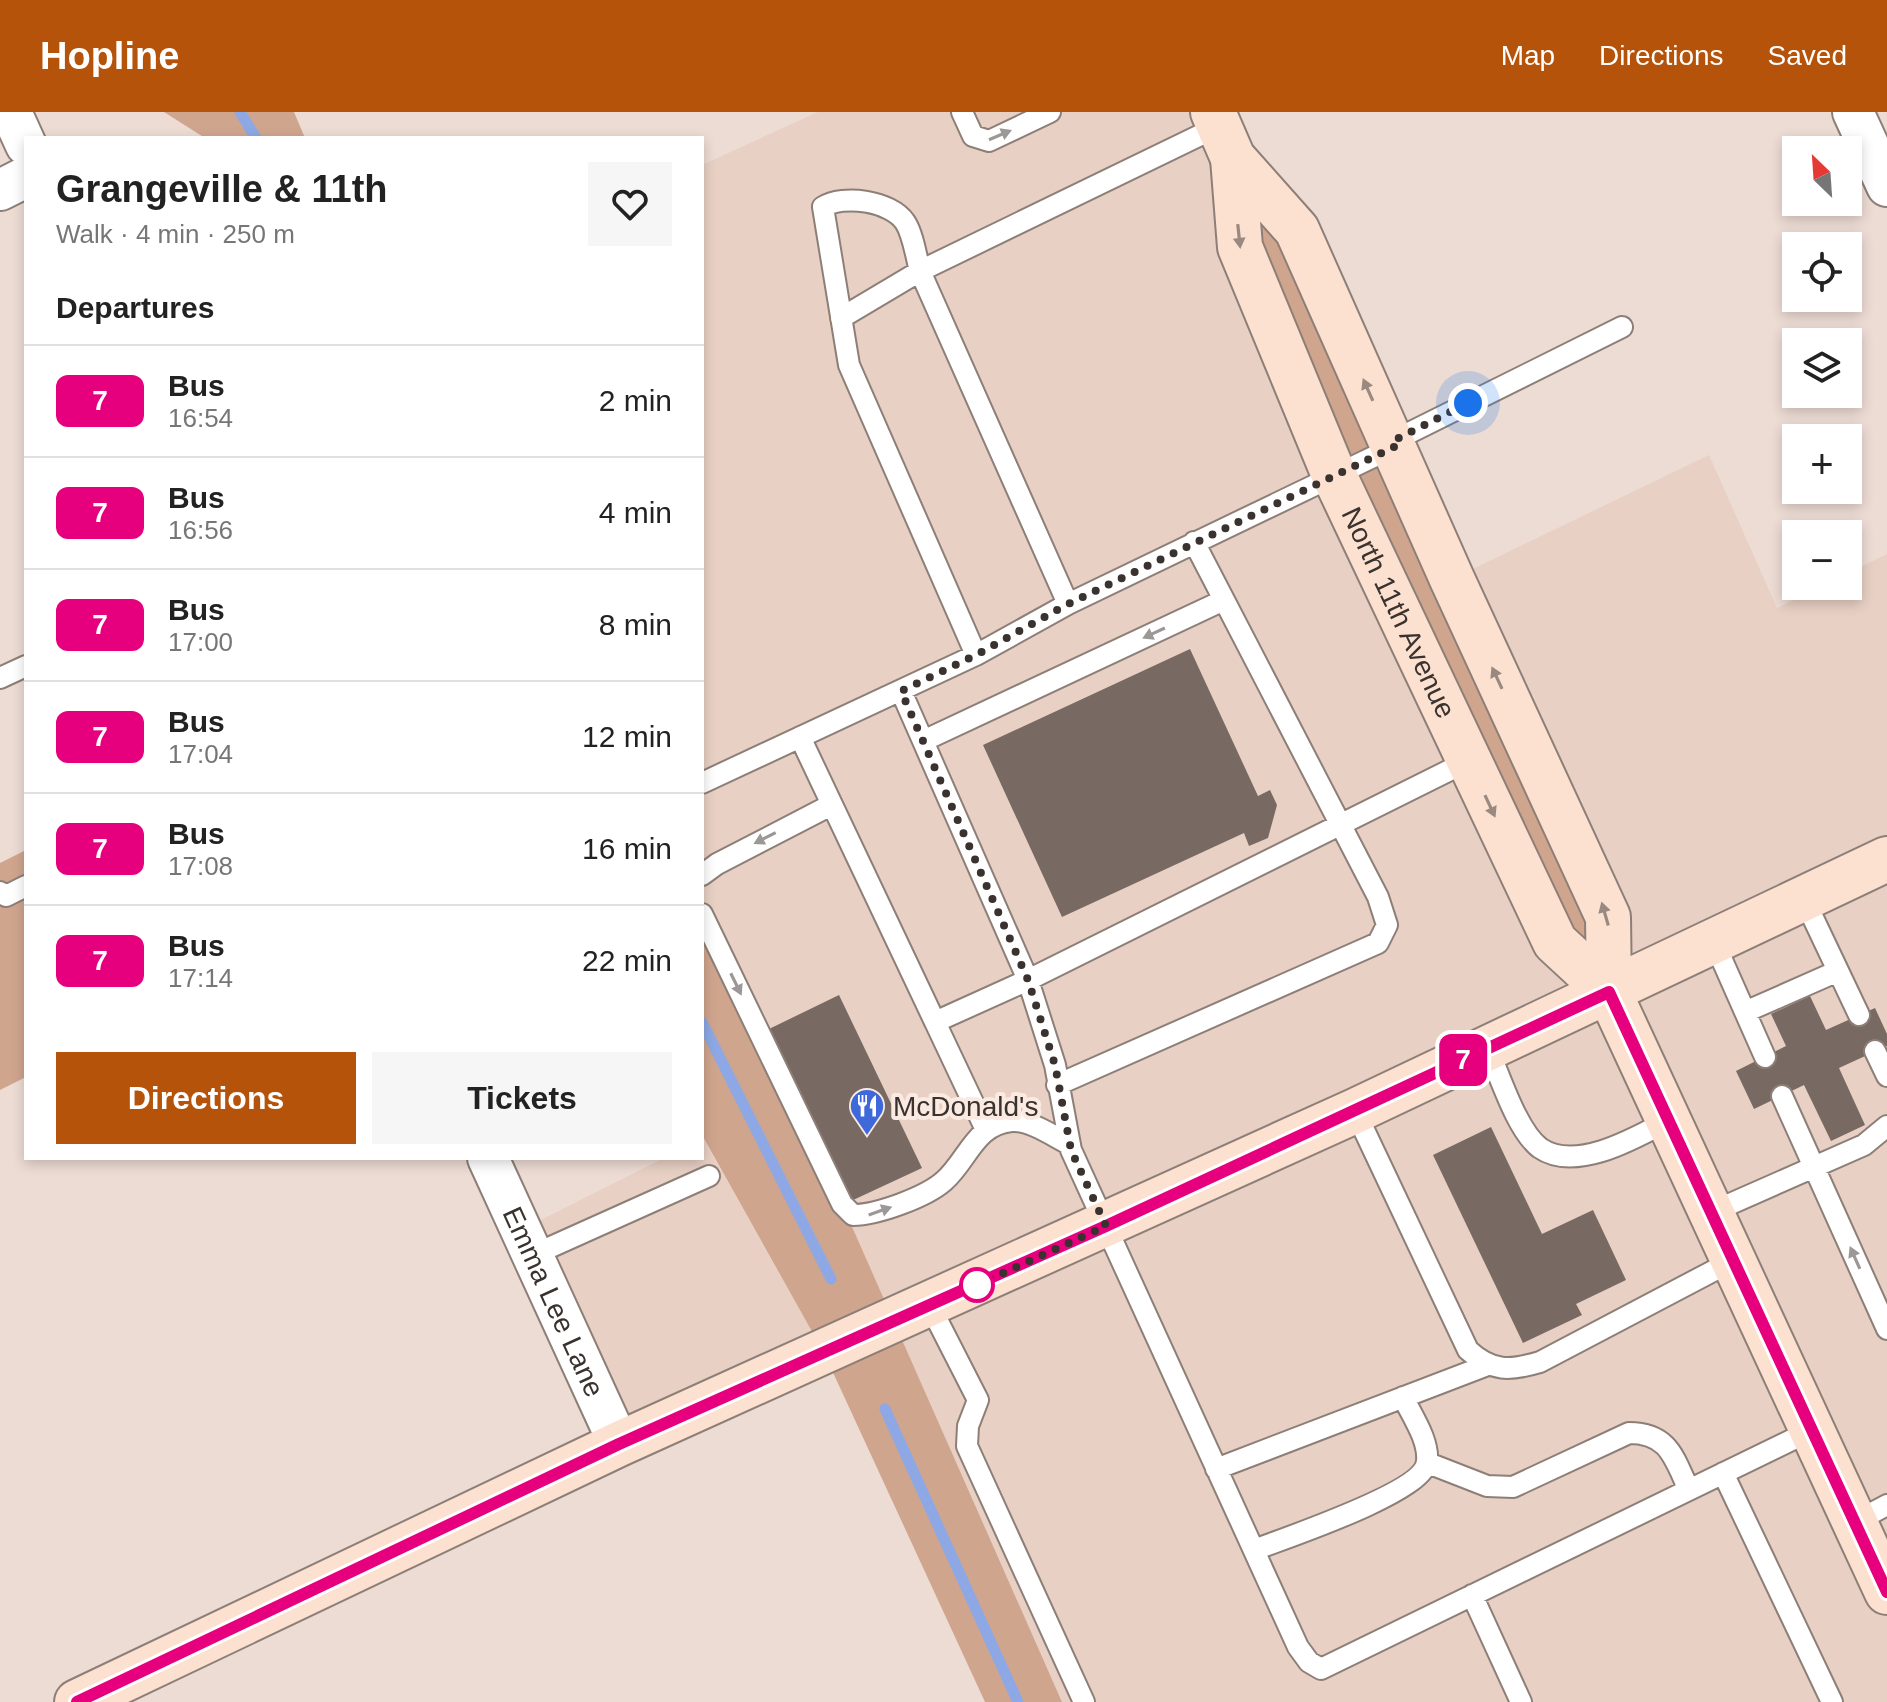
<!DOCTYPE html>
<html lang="en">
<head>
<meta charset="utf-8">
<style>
  body { margin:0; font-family:Helvetica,sans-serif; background:#f6f6f6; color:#222; height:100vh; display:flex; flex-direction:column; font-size:30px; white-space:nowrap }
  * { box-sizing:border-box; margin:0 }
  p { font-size:26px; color:#767676 }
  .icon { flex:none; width:44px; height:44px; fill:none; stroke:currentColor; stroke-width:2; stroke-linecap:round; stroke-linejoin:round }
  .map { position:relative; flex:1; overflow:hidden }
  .panel { position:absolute; left:24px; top:24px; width:680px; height:1024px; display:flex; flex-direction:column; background:#fff; border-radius:0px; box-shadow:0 4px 12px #0003 }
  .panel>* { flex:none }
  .badge { padding:0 16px; border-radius:12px; font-size:28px; line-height:52px }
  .needle { width:52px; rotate:335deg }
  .tools { position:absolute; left:1782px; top:24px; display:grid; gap:16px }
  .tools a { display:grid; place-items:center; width:80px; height:80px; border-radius:0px; background:#fff; box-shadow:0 4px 12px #0003; font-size:40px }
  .you { position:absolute; width:40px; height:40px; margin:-20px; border:6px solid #fff; border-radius:50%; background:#1a73e8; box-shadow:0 0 0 12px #1a73e833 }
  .map>.badge { position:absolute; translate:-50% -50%; box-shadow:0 0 0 4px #fff }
  h2 { padding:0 32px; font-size:30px; line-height:72px }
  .round { display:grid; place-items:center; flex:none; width:84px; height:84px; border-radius:0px; background:#f6f6f6 }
  .overview { display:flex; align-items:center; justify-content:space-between; height:136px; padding:0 32px }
  h1 { font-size:38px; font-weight:700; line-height:60px }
  .cta { display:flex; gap:16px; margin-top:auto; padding:16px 32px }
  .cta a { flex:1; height:92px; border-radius:0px; background:#b45309; color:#fff; font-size:32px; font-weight:700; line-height:92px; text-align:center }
  .cta a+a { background:#f6f6f6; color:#222 }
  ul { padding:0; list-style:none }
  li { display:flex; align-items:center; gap:24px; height:112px; padding:0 32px; border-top:2px solid #e0e0e0 }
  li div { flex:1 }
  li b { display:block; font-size:30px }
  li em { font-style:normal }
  li .badge { min-width:88px; font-weight:700; text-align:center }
  header { display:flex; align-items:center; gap:48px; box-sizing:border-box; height:112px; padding:0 40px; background:#b45309; color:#fff }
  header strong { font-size:38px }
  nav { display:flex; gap:44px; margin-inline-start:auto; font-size:28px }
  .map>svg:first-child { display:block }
</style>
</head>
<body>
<header>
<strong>Hopline</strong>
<nav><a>Map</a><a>Directions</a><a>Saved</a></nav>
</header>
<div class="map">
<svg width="1887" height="1590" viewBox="0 0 1887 1590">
  <rect width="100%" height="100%" fill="#eddcd4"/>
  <path fill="#e8d0c4" d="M 818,0 L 1213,0 L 1452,467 L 1709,343 L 1777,496 L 1822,474 L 1848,474 L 1848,461 L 1887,442 L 1887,1590 L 1062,1590 L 842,1092 L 702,802 L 702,53 Z
    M 703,1026 L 824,1241 L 619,1332 L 521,1118 L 664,1046 L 702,1046 Z"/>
  <path fill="#d0a58e" d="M 164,0 L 294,0 L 305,26 L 205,26 Z
    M 1233,46 L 1297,118 L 1608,805 L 1609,880 L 1555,830 L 1334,363 Z
    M 26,738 L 26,965 L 0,978 L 0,751 Z
    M 702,802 L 842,1092 L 1062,1590 L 985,1590 L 824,1241 L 702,1023 Z"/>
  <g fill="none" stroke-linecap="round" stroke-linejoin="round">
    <path stroke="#8da8e4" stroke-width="11" d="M 240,0 L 256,26
      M 702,910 L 831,1167
      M 885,1297 L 1018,1590"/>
  </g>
  <path fill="#786962" d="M 1190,537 L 1258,684 L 1270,678 L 1277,693 L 1268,726 L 1249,734 L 1244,721 L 1062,805 L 983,633 Z
    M 839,883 L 922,1056 L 851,1089 L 769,917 Z
    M 1810,884 L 1826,918 L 1875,896 L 1887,922 L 1887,934 L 1839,956 L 1865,1013 L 1831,1029 L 1804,973 L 1754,997 L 1736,959 L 1786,934 L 1771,902 Z
    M 1491,1015 L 1542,1122 L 1593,1098 L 1626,1168 L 1576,1192 L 1582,1203 L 1523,1231 L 1433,1043 Z"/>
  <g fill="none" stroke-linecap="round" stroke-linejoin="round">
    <defs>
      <path id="service" d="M 962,0 L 973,24 L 989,29 L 1050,0
        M 841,206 L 920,159 C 916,144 913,122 905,110 C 891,89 843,82 823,95 L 849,253 L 976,543
        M 1391,330 L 1622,215
        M 1068,492 L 920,159 L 1219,14
        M 0,566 L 26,554
        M 901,579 L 1028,868 L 1055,953 L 1071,1038 L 1298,1535 L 1309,1550 L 1321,1557 L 1812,1318
        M 800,625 L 935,910 L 1028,868 L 1468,649
        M 923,629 L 1224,488
        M 702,671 L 976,543 L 1068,492 L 1394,335
        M 702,763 L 717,752 L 831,693
        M 0,780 L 6,784 L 26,774
        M 1804,787 L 1859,903
        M 702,802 L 842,1092 L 853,1103 C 877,1103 926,1085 944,1069 C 968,1048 975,1012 1012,1009 C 1030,1008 1053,1024 1069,1032
        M 1714,830 L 1765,945
        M 1745,900 L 1838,859
        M 935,910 L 986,1018
        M 1488,937 C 1500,964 1517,1019 1540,1036 C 1576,1061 1637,1025 1669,1008
        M 1875,939 L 1887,964
        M 1057,973 L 1378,831 L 1387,813 L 1378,785 L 1194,430
        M 1782,984 L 1887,1217
        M 1355,999 L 1468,1238 C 1492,1260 1510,1259 1540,1250 L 1734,1148
        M 1712,1100 L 1864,1033 L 1887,1014
        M 533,1143 L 709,1064
        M 930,1194 L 978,1288 L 968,1314 L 967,1334 L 1084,1590
        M 1428,1351 L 1487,1374 L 1513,1375 L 1629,1321 C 1669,1321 1674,1346 1689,1378
        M 1216,1357 L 1485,1254
        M 1723,1361 L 1832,1590
        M 1855,1410 L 1887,1393
        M 1254,1438 C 1285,1426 1425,1380 1427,1349 C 1429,1328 1412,1304 1403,1285
        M 1472,1483 L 1521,1590"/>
      <g id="minor">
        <path d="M 11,0 L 26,33"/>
        <path d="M 1853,0 L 1887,74"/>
        <path d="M 0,78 L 26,65"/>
        <path id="s1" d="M 488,1046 L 619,1332"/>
      </g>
      <g id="secondary">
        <path d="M 1213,0 L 1233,46 L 1297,118 L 1452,467 L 1608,805 L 1609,880"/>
        <path id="s2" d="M 1233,46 L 1240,135 L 1334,363 L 1555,830 L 1609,880 L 1887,1480"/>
        <path d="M 77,1590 L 619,1332 L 1355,999 L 1887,747"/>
      </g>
    </defs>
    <use href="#service" stroke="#8d7f77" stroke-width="24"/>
    <use href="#minor" stroke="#8d7f77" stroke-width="44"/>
    <use href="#secondary" stroke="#8d7f77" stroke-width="48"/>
    <use href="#service" stroke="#fff" stroke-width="20"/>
    <use href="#minor" stroke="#fff" stroke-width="40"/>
    <use href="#secondary" stroke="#fce0d0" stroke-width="44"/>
  </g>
  <defs><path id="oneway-solid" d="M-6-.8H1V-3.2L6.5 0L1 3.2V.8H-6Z" transform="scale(2)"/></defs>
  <g fill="#9c9897">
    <use href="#oneway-solid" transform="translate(1000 23) rotate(-23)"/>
    <use href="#oneway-solid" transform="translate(1154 521) rotate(155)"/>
    <use href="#oneway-solid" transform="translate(765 726) rotate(153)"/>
    <use href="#oneway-solid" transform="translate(736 872) rotate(64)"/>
    <use href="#oneway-solid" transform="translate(880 1099) rotate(-19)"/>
    <use href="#oneway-solid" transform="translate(1855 1146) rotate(-114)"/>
  </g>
  <g fill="#9a8980">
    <use href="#oneway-solid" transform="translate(1239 124) rotate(84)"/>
    <use href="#oneway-solid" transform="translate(1368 278) rotate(-114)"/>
    <use href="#oneway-solid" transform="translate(1497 566) rotate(-115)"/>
    <use href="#oneway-solid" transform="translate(1490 694) rotate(65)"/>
    <use href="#oneway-solid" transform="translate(1605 802) rotate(-106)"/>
  </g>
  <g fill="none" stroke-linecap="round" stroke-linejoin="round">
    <defs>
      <path id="line" d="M 77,1590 L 619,1332 L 1106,1114 L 1609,880 L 1887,1480"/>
    </defs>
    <use href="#line" stroke="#fff" stroke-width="18"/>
    <use href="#line" stroke="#e6007e" stroke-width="12"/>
    <path stroke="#39322f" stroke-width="8" stroke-dasharray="0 14.4" d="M 977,1173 L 1106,1114 L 1071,1038 L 1055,953 L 1028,868 L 901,579 L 976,543 L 1068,492 L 1394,335 L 1391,330 L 1468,291"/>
  </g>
  <defs>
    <symbol id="restaurant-pin" viewBox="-11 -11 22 30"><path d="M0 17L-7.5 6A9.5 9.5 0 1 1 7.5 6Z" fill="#3f69da" stroke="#faeae1"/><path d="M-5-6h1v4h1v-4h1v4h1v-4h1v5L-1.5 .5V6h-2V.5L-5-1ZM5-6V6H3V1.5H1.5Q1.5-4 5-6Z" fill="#fff"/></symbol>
  </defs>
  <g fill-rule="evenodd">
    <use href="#restaurant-pin" x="847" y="974" width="40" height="54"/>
  </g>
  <circle fill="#fff" stroke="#e6007e" stroke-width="4" cx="977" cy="1173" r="16"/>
  <g text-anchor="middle" stroke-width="8" stroke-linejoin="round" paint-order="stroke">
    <g font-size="28" fill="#39322f" stroke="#faeae1">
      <text dy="10" stroke="none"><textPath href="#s2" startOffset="488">North 11th Avenue</textPath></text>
      <text dy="10" stroke="none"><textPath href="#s1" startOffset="158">Emma Lee Lane</textPath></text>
    </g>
    <g font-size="28" fill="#39322f" stroke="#faeae1" text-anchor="start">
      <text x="893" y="1004">McDonald's</text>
    </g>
  </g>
</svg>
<div class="tools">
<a><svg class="needle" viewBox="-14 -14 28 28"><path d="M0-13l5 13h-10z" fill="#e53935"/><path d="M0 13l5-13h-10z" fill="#767676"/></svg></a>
<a><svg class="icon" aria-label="locate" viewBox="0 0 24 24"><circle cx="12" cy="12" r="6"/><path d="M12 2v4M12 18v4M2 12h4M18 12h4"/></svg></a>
<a><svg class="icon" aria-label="layers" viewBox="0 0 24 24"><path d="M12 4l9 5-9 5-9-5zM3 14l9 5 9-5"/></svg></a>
<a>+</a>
<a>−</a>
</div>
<div class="you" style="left:1468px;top:291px"></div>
<b class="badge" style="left:1463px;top:948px;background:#e6007e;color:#fff">7</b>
<section class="panel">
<div class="overview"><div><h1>Grangeville &amp; 11th</h1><p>Walk · 4 min · 250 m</p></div><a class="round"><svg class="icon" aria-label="heart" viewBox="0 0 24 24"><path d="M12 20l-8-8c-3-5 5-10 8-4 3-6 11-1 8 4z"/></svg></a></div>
<h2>Departures</h2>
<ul>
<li><span class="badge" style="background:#e6007e;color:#fff">7</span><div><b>Bus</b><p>16:54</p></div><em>2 min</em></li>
<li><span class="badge" style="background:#e6007e;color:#fff">7</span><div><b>Bus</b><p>16:56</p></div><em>4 min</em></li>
<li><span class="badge" style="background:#e6007e;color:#fff">7</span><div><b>Bus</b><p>17:00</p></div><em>8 min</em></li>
<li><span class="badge" style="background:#e6007e;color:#fff">7</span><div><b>Bus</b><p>17:04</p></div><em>12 min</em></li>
<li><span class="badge" style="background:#e6007e;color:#fff">7</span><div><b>Bus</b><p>17:08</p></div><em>16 min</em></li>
<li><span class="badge" style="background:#e6007e;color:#fff">7</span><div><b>Bus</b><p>17:14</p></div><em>22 min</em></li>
</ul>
<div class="cta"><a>Directions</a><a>Tickets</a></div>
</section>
</div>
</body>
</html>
